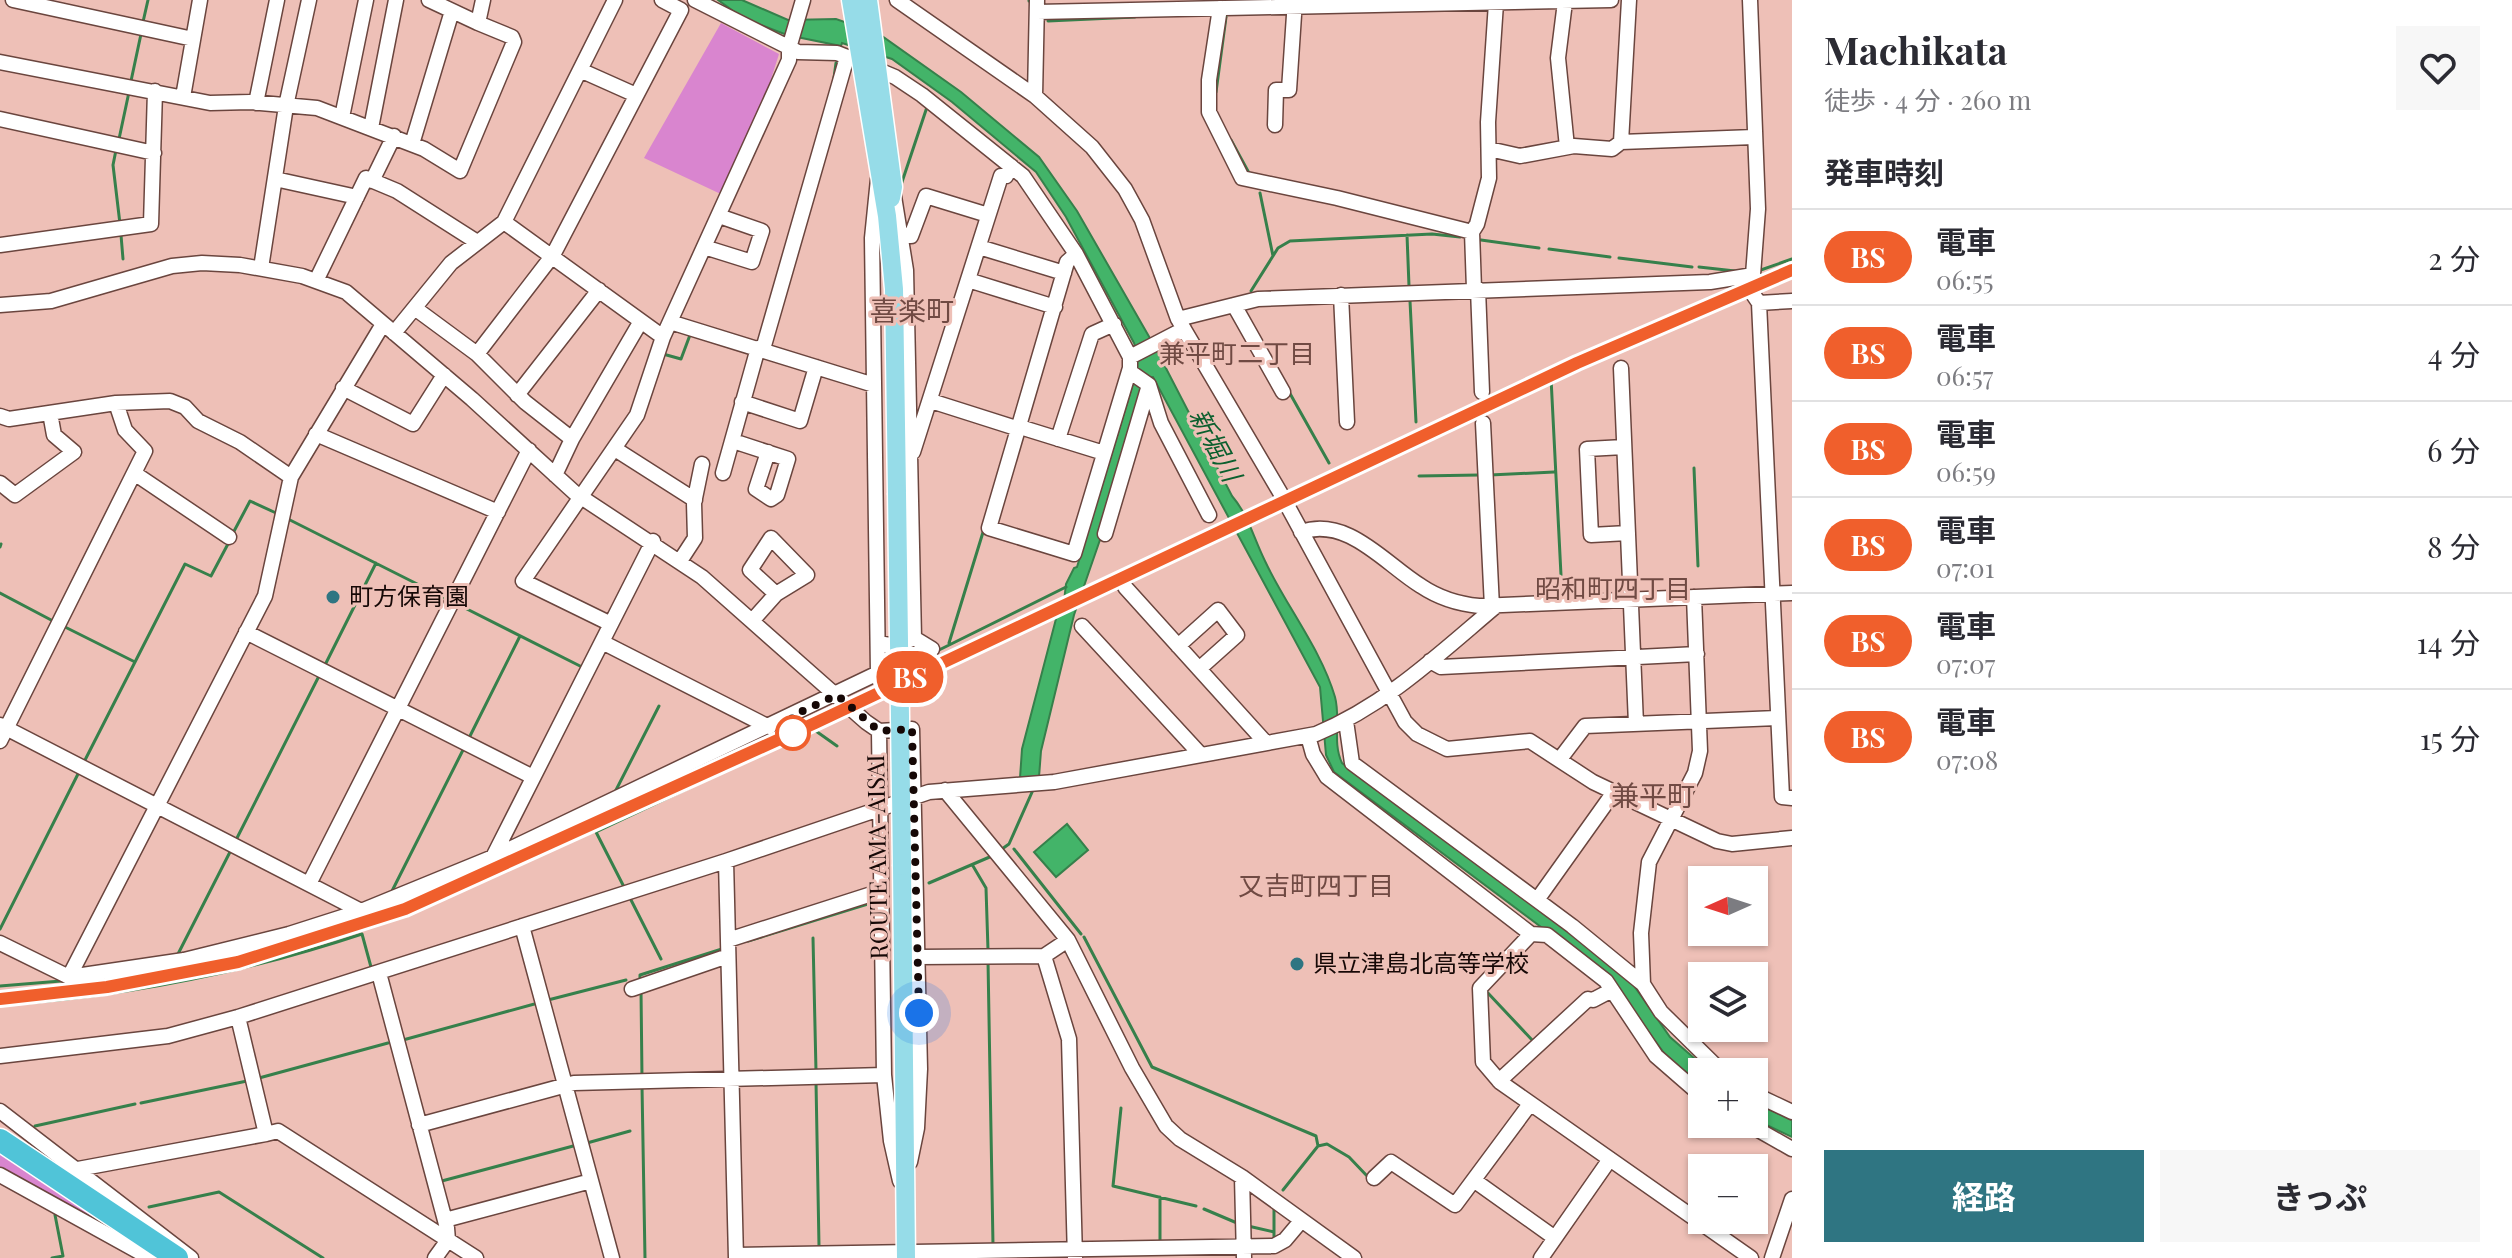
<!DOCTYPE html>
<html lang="ja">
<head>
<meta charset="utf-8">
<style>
  body { margin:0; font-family:"Playfair Display","Noto Sans JP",serif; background:#f7f7f7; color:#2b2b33; height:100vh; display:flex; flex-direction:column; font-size:30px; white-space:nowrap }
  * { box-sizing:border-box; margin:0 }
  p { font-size:26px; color:#7c7c81 }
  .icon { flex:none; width:44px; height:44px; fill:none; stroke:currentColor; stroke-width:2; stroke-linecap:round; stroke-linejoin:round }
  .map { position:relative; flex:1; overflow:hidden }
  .side { display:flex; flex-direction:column; background:#fff; width:720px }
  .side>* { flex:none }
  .badge { padding:0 16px; border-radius:26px; font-size:28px; line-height:52px }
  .needle { width:52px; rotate:267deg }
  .tools { position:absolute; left:1688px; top:866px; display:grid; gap:16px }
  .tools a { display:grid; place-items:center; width:80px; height:80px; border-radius:0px; background:#fff; box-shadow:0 2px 6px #0004; font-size:40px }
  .you { position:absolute; width:40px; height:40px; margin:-20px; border:6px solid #fff; border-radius:50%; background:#1a73e8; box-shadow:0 0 0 12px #1a73e833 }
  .map>.badge { position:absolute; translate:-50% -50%; box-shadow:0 0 0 4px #fff }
  h2 { padding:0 32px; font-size:30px; line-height:72px }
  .round { display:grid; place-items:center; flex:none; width:84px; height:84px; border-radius:0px; background:#f7f7f7 }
  .head { display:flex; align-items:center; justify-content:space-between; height:136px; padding:0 32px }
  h1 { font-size:38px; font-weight:700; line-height:60px }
  .primary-button { display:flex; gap:16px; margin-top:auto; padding:16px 32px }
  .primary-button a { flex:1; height:92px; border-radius:0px; background:#2f7582; color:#fff; font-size:32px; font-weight:700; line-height:92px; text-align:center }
  .primary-button a+a { background:#f7f7f7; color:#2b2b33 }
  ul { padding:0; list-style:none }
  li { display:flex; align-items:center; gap:24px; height:96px; padding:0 32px; border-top:2px solid #e1e1e2 }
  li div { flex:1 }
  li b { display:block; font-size:30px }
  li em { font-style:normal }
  li .badge { min-width:88px; font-weight:700; text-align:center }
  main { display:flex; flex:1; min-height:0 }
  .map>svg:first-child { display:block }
</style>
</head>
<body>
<main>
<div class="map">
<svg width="1792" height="1258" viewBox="0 0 1792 1258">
  <rect width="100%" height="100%" fill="#eec0b7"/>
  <path fill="#d985cf" d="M 721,23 L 779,54 L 760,114 L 725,196 L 644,158 Z
    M 0,1149 L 140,1246 L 0,1167 Z"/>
  <path fill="#43b469" stroke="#36804b" stroke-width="2" d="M 718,0 L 742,0 L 788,20 L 836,19 L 879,34 L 961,92 L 1039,157 L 1077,211 L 1155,347 L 1232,496 C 1249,516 1253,537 1265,561 C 1286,606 1321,649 1335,697 C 1341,719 1332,742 1342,763 L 1625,973 L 1670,1037 L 1710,1072 L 1702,1072 L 1702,1087 L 1664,1053 L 1609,978 L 1334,772 L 1326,755 L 1320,687 L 1153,377 L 1146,378 L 1102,534 L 1074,615 L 1041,751 L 1039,777 L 1020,778 L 1022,749 L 1057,615 L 1063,610 L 1066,584 L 1074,568 L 1077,567 L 1136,374 L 1138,355 L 1134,343 L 1066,217 L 1036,172 L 952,102 L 892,59 L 842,43 L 841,46 L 787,35 L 743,18 Z
    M 1067,824 L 1088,850 L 1056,877 L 1034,852 Z
    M 1754,1102 L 1792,1120 L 1792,1137 L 1754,1119 Z"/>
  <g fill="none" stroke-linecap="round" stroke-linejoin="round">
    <path stroke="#36804b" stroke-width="3" d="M 1029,0 L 1029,1
      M 1048,21 L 1135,17
      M 143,22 L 148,0
      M 834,78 L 836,63
      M 131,81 L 141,34
      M 1216,92 L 1226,17
      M 119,139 L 129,92
      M 1231,140 L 1249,173
      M 116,150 L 113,165 L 120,224
      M 901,185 L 927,107
      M 1260,193 L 1273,256
      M 121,235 L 123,259
      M 1407,235 L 1409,286
      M 1481,240 L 1539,248
      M 1549,249 L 1610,257
      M 1619,258 L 1692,267
      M 1699,267 L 1735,271
      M 1758,271 L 1792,259
      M 1251,291 L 1278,248 L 1290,241 L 1432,234 L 1460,237
      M 1410,301 L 1416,422
      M 663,354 L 681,359 L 690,335
      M 1551,378 L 1562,595
      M 1288,390 L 1329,463
      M 1694,468 L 1698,566
      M 1490,475 L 1554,472
      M 1419,476 L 1479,475
      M 286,518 L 447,599
      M 232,535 L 250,501 L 276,513
      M 0,547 L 1,544
      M 0,593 L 53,621
      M 457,604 L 582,667
      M 63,626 L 135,662 L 185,564 L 211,576 L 229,542
      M 949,643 L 984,529
      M 937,651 L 1066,587
      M 325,665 L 376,563
      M 469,738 L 520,636
      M 84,762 L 135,662
      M 615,792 L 659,706
      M 237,838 L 320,674
      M 1002,849 L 1009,844 L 1033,790
      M 1014,849 L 1081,934
      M 973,866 L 986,888 L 988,950
      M 929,883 L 992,856
      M 623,885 L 596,832 L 813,729 L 837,746
      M 390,895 L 464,748
      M 630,898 L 661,959
      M 0,929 L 79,772
      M 1084,937 L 1152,1067 L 1316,1136 L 1318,1146 L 1283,1190
      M 813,938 L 816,1071
      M 748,941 L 871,903
      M 178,954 L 231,850
      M 988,961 L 993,1245
      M 640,982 L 640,975 L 725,948
      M 0,986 L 61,981
      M 641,990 L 642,1078
      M 1487,992 L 1533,1041
      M 548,1000 L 626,980
      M 0,1005 C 124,997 244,973 362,934 L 371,967
      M 403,1040 L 538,1003
      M 259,1078 L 388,1043
      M 816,1082 L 819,1246
      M 642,1086 L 645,1258
      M 141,1103 L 247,1081
      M 1121,1108 L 1113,1186 L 1196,1206
      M 35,1126 L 135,1104
      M 587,1143 L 630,1131
      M 1318,1146 L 1327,1144 L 1349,1157 L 1368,1177
      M 438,1182 L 577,1145
      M 1160,1197 L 1160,1241
      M 149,1207 L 219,1192 L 323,1258
      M 1204,1209 L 1237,1223
      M 1274,1209 L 1274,1238
      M 1248,1226 L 1274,1232
      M 52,1258 L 63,1256 L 55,1215"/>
    <defs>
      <path id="minor" d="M 13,0 L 193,39
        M 429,0 L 478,23
        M 695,0 L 798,52 L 837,53 L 855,60
        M 897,0 L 1035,96 L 1092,147 L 1125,189 L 1142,220 L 1178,319 L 1281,494 L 1405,722 L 1417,734 L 1447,749 L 1530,741 L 1593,782 L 1717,841 L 1732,844 L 1792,838
        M 1565,2 L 1558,58 L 1567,147
        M 1220,8 L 1209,80 L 1209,112 L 1242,178 L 1337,198 L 1472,232
        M 1037,12 L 1611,0
        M 0,62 L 210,103 L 250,102 L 317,108 L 424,149 L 460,171 L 514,42 L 512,37 L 478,23 L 483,0
        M 876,69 L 895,77 L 922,95 L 1023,176 L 1076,254 L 1130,357 L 1130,368 L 1074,554 L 989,528 L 1067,262 L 1076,254
        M 580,70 L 636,95
        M 1035,96 L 1037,0
        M 183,97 L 200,0
        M 256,103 L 277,0
        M 342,117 L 366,0
        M 0,119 L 154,153
        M 1275,125 L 1276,90 L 1289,90 L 1295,0
        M 371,128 L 396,0
        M 1621,142 L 1629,0
        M 412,144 L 452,11
        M 1489,149 L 1520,156 L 1574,146 L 1612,149 L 1621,142 L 1754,137
        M 275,179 L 357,197
        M 372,181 L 394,136
        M 504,222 L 663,337 L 789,60 L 789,48 L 803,0
        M 901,236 L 911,236 L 926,196 L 988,215
        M 0,245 L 151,224 L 155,91
        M 704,247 L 752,262 L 762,231 L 719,216
        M 979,247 L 1064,273
        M 261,268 L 286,106 L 309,0
        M 1742,278 L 1759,303 L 1782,797 L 1792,798
        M 968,280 L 1055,307
        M 316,281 L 366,178 L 397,191 L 477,242
        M 1474,289 L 1472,232 L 1477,224 L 1489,178 L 1488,122 L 1496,3
        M 1478,289 L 1482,392
        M 1341,295 L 1347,422
        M 1759,303 L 1792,301
        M 0,305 L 51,301 L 172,266 L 202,263 L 240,265 L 302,276 L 346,292 L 472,399 L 575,493 L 702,577 L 866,722 L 879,731 L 912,729 L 920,1069 L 917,1128 L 910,1162
        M 1234,305 L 1283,392
        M 416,309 L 477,354 L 525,402 L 572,439
        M 1178,319 L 1258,299 L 1710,282 L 1753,275 L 1758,209 L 1750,0
        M 670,322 L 874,385
        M 394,333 L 451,263 L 504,222 L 615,0
        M 763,349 L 847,57
        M 477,354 L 553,255 L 681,10 L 662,0
        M 1130,357 L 1184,329
        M 1621,368 L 1636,724
        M 1129,371 L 1149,385 L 1161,423 L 1209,515
        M 343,388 L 413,424 L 444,375
        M 517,395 L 599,290
        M 931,401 L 1019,429
        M 742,402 L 800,421 L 816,367
        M 0,416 L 9,419 L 116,403 L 170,401 L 185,407 L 198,421 L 240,442 L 291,477
        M 1483,423 L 1492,607
        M 1020,427 L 1104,453
        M 316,434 L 498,512
        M 1058,439 L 1092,334 L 1114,324
        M 733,441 L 788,459 L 777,495 L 771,499 L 756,489 L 768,452
        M 1624,447 L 1587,449 L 1591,535 L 1628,533
        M 615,449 L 695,500
        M 913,452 L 1001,176 L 1006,176 L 1011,166
        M 134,473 L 229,537
        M 723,473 L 758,348
        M 555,475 L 572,439 L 641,321
        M 0,483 L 15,495 L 74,452 L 54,435 L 50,413
        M 1301,532 C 1348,516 1385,564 1421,586 C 1439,598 1458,604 1479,606 L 1792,593
        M 1105,534 L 1149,385
        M 680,561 L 695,538 L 694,503 L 702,464
        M 1125,587 L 1266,743
        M 1694,597 L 1700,751 L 1695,773 L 1649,862 L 1641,933 L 1643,984 L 1661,1012 L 1722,1072
        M 752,621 L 776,594 L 807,575 L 771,538 L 750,570 L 776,594
        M 611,624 L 523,581 L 637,415 L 663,337
        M 1082,626 L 1201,755
        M 246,632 L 533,777
        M 914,638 L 932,649
        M 602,642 L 769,727
        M 878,643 L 896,646 L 914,638 L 906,270 L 893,190
        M 1178,646 L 1218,610 L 1237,635 L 1199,669
        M 1430,661 L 1441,667 L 1697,654
        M 1346,721 L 1352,763 L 1572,926 L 1643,984
        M 0,725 L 361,911
        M 879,731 L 884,1075 L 891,1141 L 900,1181
        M 1308,736 L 1313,754 L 1327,777 L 1531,934 L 1480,988 L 1483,1062 L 1500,1082 L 1751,1258
        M 0,741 L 145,451 L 125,430 L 116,403
        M 1560,759 L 1585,726 L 1777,718
        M 945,790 L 1068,940 L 1132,1068 L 1166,1126 L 1180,1139 L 1242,1177 L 1354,1258
        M 493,857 L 653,541
        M 726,861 L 736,1258
        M 310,882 L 529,450
        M 1537,900 L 1614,792
        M 522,926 L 612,1258
        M 1531,934 L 1547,935 L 1606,981 L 1656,1056 L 1702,1096
        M 728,940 L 881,891
        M 0,943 L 69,977 L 265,596 L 291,477 L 383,324
        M 1044,956 L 1069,1039 L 1075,1258
        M 918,957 L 1044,956 L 1068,940
        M 379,973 L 447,1228 L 448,1240 L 435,1258
        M 69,977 L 184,960 L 289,934 L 361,911 L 493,857 L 878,673 L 872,238 L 878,179
        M 632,989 L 728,956
        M 238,1017 L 266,1134 L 278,1131 L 476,1258
        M 0,1056 L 168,1036 L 238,1017 L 726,861 L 929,792 L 1054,782 L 1316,734 C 1386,705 1439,654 1496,606
        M 1499,1081 L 1588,999 L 1593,1000 L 1612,990
        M 1754,1094 L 1792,1112
        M 0,1111 L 191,1258
        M 1748,1124 L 1792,1149
        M 419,1125 L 574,1083 L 884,1075
        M 78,1169 L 266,1134
        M 0,1175 L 150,1258
        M 1242,1177 L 1244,1258
        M 1374,1178 L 1391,1162 L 1455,1205 L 1530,1104
        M 1475,1181 L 1555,1238
        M 445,1220 L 591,1181
        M 736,1255 L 1274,1246 L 1285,1240 L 1301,1221
        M 1541,1258 L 1610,1159
        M 1772,1258 L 1792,1199"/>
      <path id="major" d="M 851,0 L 887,216 L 894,289 L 897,493
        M 868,0 L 893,187 L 891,198
        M 902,866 L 906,1258"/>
      <path id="highway" d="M 0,1140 L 177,1258"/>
    </defs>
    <use href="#minor" stroke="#6a453e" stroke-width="17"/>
    <use href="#major" stroke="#fff" stroke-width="21"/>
    <use href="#highway" stroke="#fff" stroke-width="25"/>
    <use href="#minor" stroke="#fff" stroke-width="14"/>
    <use href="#major" stroke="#96dce8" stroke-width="18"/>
    <use href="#highway" stroke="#50c4d8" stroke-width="22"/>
    <defs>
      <path id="rail" d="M 0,999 L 107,987 L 238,962 L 405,909 L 794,733 L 1577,363 L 1792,270"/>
    </defs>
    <use href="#rail" stroke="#624844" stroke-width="6"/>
    <use href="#rail" stroke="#eec0b7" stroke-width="3" stroke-dasharray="9" stroke-linecap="butt"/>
    <defs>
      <path id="major-bridge" d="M 897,493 L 902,866"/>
    </defs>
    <use href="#major-bridge" stroke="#fff" stroke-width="21" stroke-linecap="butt"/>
    <use href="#major-bridge" stroke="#96dce8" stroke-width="18"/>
  </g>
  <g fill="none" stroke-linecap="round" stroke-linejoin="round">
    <defs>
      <path id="line" d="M 0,999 L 107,987 L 238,962 L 405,909 L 815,723 L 1577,363 L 1792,270"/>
    </defs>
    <use href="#line" stroke="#fff" stroke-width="18"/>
    <use href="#line" stroke="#f05f2c" stroke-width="12"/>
    <path stroke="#160806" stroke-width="8" stroke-dasharray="0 14.4" d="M 793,733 L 792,716 L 837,695 L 879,731 L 912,729 L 919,1013"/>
  </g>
  <g fill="#2f7582" stroke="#eec0b7" stroke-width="3">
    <circle cx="333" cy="597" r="8"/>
    <circle cx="1297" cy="964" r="8"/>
  </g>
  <circle fill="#fff" stroke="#f05f2c" stroke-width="4" cx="793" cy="733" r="16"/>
  <g text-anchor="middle" stroke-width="6" stroke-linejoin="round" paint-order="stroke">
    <g font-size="24" fill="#160806" stroke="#eec0b7" text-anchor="start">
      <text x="349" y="605">町方保育園</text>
      <text x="1313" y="972">県立津島北高等学校</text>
    </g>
    <g font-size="24" fill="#160806" stroke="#eec0b7">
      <text transform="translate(878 857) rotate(-91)" y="8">ROUTE AMA-AISAI</text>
    </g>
    <g font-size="26" fill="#704a43" stroke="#eec0b7">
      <text x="1237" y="363">兼平町二丁目</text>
      <text x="1613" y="598">昭和町四丁目</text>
      <text x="1316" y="895">又吉町四丁目</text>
    </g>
    <g font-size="26" font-style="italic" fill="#0b5f2e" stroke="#eec0b7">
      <text transform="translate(1215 445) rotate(62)" y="9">新堀川</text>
    </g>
    <g font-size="28" fill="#704a43" stroke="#eec0b7">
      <text x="912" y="321">喜楽町</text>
      <text x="1653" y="806">兼平町</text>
    </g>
  </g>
</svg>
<div class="tools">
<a><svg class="needle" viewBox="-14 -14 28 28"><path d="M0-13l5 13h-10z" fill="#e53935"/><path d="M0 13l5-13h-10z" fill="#7c7c81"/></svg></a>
<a><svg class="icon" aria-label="layers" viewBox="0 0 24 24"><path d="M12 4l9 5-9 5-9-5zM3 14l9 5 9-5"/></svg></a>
<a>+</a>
<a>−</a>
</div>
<div class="you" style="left:919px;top:1013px"></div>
<b class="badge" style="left:910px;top:677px;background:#f05f2c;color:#fff">BS</b>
</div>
<section class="side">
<div class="head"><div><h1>Machikata</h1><p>徒歩 · 4 分 · 260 m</p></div><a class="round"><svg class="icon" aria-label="heart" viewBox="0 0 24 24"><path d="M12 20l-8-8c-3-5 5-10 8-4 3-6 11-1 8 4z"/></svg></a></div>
<h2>発車時刻</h2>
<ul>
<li><span class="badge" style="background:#f05f2c;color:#fff">BS</span><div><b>電車</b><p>06:55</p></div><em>2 分</em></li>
<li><span class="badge" style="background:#f05f2c;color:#fff">BS</span><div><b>電車</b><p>06:57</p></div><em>4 分</em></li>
<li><span class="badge" style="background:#f05f2c;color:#fff">BS</span><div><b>電車</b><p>06:59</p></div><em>6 分</em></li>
<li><span class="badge" style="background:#f05f2c;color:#fff">BS</span><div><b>電車</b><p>07:01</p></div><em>8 分</em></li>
<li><span class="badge" style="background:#f05f2c;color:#fff">BS</span><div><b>電車</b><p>07:07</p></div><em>14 分</em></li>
<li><span class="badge" style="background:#f05f2c;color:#fff">BS</span><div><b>電車</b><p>07:08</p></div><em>15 分</em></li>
</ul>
<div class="primary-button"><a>経路</a><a>きっぷ</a></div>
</section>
</main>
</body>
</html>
